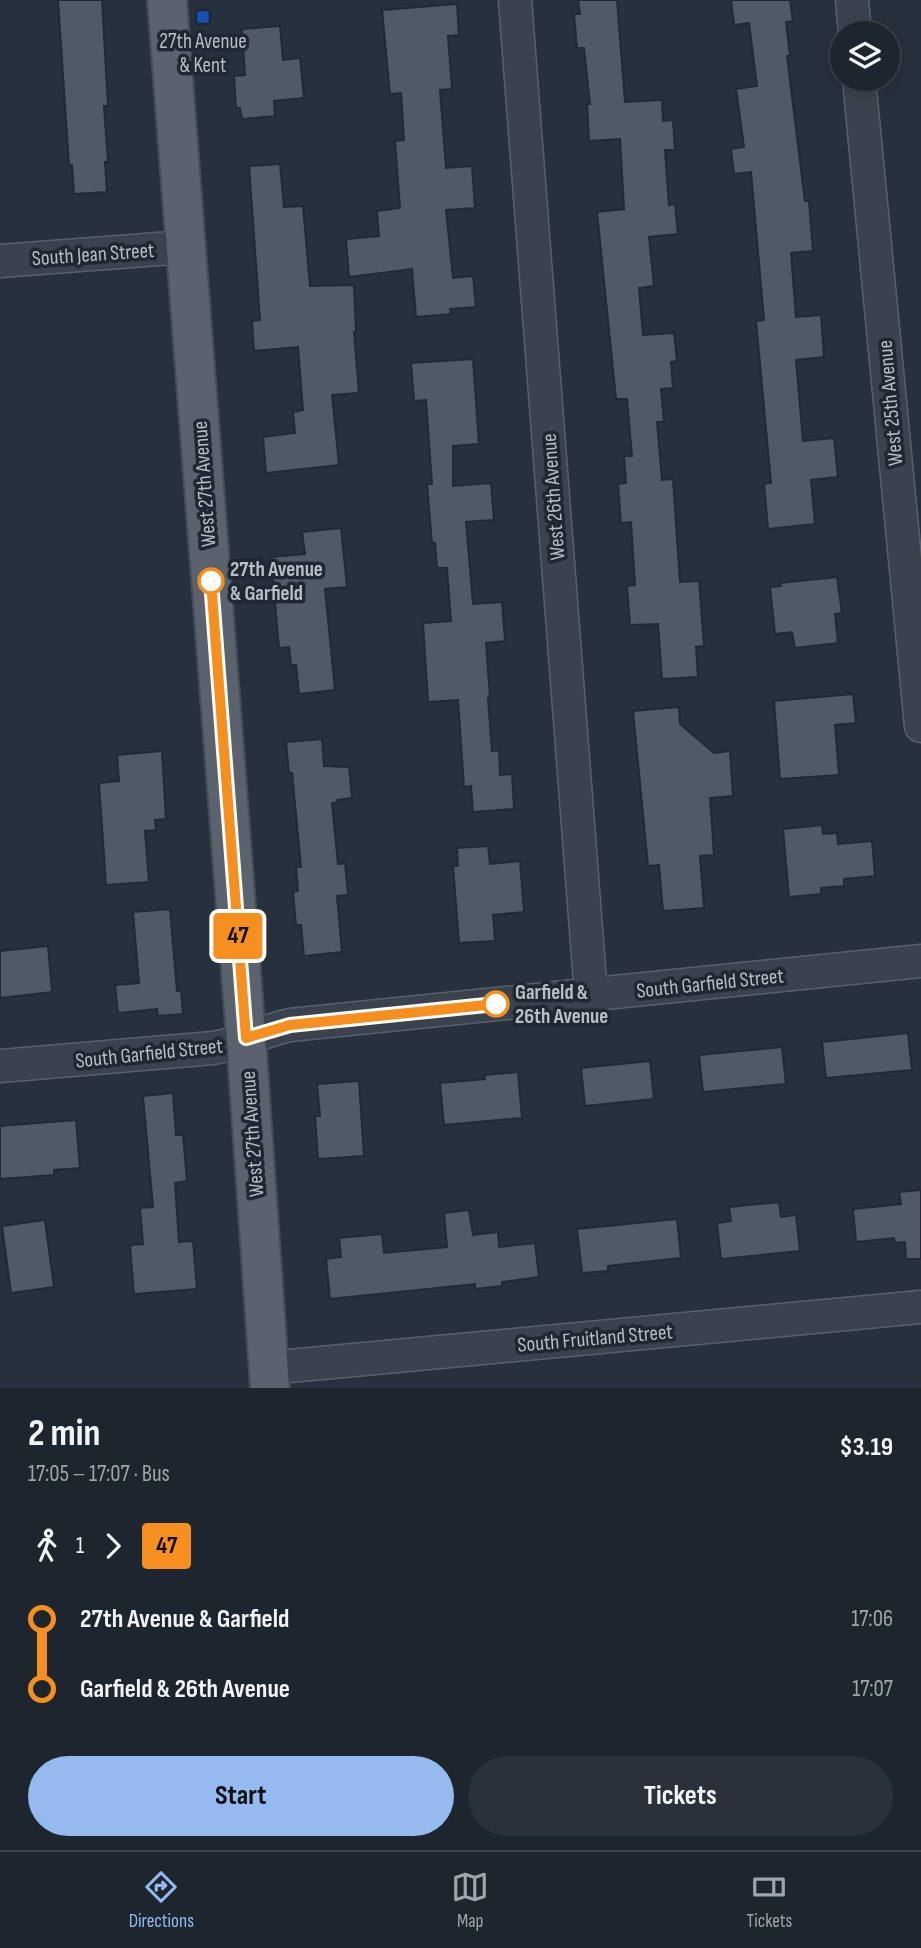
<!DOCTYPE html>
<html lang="en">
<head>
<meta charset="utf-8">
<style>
  body { margin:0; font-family:"Sofia Sans Condensed",sans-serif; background:#2a313a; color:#f1f3f6; height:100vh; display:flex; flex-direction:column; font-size:26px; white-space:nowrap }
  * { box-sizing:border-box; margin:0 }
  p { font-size:23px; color:#a0a5aa }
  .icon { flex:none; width:38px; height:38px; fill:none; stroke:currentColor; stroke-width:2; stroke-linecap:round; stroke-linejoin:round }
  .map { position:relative; height:1388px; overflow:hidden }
  .side { display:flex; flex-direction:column; background:#1d252e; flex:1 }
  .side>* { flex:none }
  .badge { padding:0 14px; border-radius:5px; font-size:24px; line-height:46px }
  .tools { position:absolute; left:830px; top:21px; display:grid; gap:14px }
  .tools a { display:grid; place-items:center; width:70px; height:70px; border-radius:50%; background:#1d252e; box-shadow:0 4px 18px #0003,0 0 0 2px #3b424a; font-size:35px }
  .map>.badge { position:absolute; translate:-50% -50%; box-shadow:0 0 0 4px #fff }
  .legs { display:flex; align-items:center; gap:10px; height:77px; padding:0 28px; font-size:23px }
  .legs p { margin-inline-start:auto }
  .overview { display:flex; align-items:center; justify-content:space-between; height:119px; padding:0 28px }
  h1 { font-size:38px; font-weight:700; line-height:52px }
  .primary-button { display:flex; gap:14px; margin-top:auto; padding:14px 28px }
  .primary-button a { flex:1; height:80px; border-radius:42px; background:#95baef; color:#111; font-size:28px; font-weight:700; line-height:80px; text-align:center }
  .primary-button a+a { background:#2a313a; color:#f1f3f6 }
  ul { padding:0 28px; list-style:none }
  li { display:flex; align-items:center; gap:24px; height:70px; font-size:26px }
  li i { display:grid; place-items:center; width:10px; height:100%; margin:0 9px; background:currentColor }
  li i::after { content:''; width:18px; height:18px; margin:-9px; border:5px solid; border-radius:50%; background:#1d252e }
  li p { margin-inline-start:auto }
  li:first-child i { background:linear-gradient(#0000 50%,currentColor 0) }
  li:last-child i { background:linear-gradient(currentColor 50%,#0000 0) }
  .tab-bar { display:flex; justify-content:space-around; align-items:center; height:98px; border-top:2px solid #3b424a; background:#1d252e; font-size:19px; color:#a0a5aa }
  .tab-bar a { display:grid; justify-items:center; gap:4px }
  .tab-bar .current { color:#95baef }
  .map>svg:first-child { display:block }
</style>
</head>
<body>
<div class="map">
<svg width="921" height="1388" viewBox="0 0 921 1388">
  <rect width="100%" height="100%" fill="#27313d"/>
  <path fill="#505a67" stroke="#212a34" stroke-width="2" d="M 58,0 L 102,0 L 108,106 L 104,106 L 108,162 L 105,162 L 107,192 L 74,194 L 72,165 L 69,165 Z
    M 578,0 L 617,0 L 625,102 L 662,100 L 663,121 L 673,120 L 675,150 L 665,150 L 669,205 L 675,204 L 678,234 L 649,237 L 654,286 L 639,288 L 643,335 L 674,333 L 677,361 L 671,362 L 673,388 L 661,389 L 664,422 L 657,422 L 662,480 L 673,479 L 680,582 L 699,581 L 704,646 L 696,647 L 698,677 L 662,679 L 658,624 L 630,625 L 627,586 L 635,585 L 631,522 L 621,523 L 618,484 L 626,483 L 624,456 L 632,456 L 627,399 L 616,399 L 597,212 L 624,209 L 620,139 L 589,141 L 587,104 L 590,104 L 584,48 L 577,48 L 574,14 L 580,14 Z
    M 731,0 L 790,0 L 793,21 L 786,22 L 790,56 L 787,56 L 805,201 L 809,201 L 813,251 L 791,253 L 796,317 L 821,315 L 824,357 L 796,360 L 803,441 L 834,438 L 838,477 L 811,480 L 815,524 L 768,529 L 764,484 L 771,483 L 756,321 L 764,320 L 751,172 L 734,174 L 731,149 L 744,147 L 736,89 L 757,86 L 749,23 L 734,25 Z
    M 457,4 L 459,35 L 448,36 L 452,89 L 440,90 L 446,168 L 472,166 L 475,208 L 446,210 L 453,278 L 473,276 L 476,307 L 450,309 L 451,314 L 416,317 L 412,269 L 349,277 L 346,239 L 379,236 L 377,211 L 400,208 L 395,141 L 404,140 L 401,93 L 390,94 L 382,10 Z
    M 280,26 L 283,60 L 300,58 L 304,98 L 274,101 L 275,116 L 242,119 L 240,108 L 236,108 L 234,76 L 245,75 L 242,29 Z
    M 280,164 L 284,207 L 303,206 L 310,286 L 354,285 L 356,332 L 354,332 L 359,393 L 332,395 L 339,465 L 266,473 L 263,437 L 295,433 L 293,412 L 303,410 L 298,347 L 254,351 L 252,321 L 260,320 L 249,166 Z
    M 473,359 L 479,444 L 453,446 L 453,486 L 491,483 L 494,520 L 466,522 L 473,604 L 502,602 L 505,641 L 486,643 L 490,698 L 488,698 L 492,751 L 499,750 L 500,775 L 512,774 L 514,809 L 473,812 L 471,786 L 464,787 L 458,700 L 428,702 L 423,623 L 451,621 L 447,568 L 437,568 L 435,543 L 432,543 L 427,484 L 432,484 L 426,400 L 414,401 L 411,363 Z
    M 341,528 L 347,587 L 325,589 L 335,690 L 299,694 L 296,665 L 291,665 L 289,647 L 279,648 L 271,557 L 305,554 L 302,532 Z
    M 837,577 L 842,613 L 835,614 L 838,643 L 795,648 L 792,632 L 775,634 L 770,587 L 781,586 L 780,583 Z
    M 853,694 L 856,723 L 835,725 L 839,775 L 780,779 L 774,701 Z
    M 679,707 L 680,724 L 714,753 L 730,751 L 733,796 L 710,798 L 714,855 L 700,856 L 704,908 L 663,911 L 659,865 L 648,866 L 633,711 Z
    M 322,739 L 324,766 L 349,767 L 352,798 L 337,800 L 338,802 L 332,803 L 338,864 L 345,863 L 348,895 L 337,896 L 342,952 L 304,956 L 301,925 L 296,925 L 293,892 L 298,891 L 296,867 L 301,867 L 292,773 L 289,773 L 286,742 Z
    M 162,751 L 166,819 L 155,820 L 156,830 L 145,831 L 149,882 L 106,885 L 99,783 L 119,781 L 117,755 Z
    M 822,825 L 823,834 L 837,833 L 838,844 L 872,841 L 875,876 L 844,879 L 844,886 L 821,888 L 821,894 L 789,897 L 783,829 Z
    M 488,846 L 490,864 L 520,861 L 524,912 L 493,915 L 495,941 L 459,943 L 453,866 L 458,866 L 457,848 Z
    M 170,909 L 177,991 L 181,991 L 183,1014 L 158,1016 L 157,1009 L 118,1013 L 115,985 L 139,983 L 133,912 Z
    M 48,946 L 52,992 L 0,998 L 0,951 Z
    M 908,1033 L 912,1070 L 826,1078 L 822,1042 Z
    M 782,1047 L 786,1084 L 703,1092 L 699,1055 Z
    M 650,1061 L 654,1099 L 585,1106 L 581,1068 Z
    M 518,1072 L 522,1118 L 444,1125 L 440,1083 L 485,1079 L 484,1075 Z
    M 359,1081 L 364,1156 L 318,1159 L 315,1116 L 320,1116 L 317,1084 Z
    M 173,1093 L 176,1135 L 183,1135 L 187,1181 L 175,1183 L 179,1242 L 193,1241 L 197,1289 L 134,1294 L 130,1245 L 143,1244 L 140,1208 L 153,1207 L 143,1096 Z
    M 76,1120 L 80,1168 L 54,1170 L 54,1175 L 0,1179 L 0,1126 Z
    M 921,1190 L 921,1259 L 906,1259 L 905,1242 L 895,1243 L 894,1238 L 856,1242 L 853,1209 L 901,1204 L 899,1192 Z
    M 779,1202 L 781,1217 L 796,1215 L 800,1251 L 721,1259 L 717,1223 L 731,1221 L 729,1207 Z
    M 469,1210 L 473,1235 L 498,1232 L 499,1247 L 535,1243 L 539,1277 L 502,1282 L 502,1286 L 475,1289 L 475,1284 L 330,1299 L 326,1259 L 341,1257 L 339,1238 L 382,1234 L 384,1253 L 447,1247 L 444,1213 Z
    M 677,1219 L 681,1258 L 608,1266 L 608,1271 L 582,1273 L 577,1229 Z
    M 45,1220 L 54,1287 L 11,1293 L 2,1226 Z"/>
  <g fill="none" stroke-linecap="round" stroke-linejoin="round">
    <defs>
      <path id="minor" d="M 515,0 L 591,995
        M 852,0 L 855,33
        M 859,79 L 921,726
        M 0,261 L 185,247
        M 0,1066 L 213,1048 C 239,1044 263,1031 290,1025 L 921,961
        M 268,1368 L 921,1307"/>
      <path id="major" d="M 167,0 L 246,1038 L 270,1388"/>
    </defs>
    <use href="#minor" stroke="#58616b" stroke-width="35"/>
    <use href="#major" stroke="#444c56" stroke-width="42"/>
    <use href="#minor" stroke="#3a434d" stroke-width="32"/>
    <use href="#major" stroke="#59626d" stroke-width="38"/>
  </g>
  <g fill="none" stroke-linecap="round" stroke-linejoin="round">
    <defs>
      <path id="line-1" d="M 211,581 L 246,1038 L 290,1025 L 496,1004"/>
    </defs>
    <use href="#line-1" stroke="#fff" stroke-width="16"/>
    <use href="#line-1" stroke="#f78f1e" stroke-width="10"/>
  </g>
  <rect fill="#1a4fb4" stroke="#1f2832" stroke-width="2.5" x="196" y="10" width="14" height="14" rx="3.5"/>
  <g fill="#fff" stroke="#f78f1e" stroke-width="3.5">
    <circle cx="211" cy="581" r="12"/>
    <circle cx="496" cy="1004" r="12"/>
  </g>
  <g text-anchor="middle" stroke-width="7" stroke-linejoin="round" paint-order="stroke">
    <g font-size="21" fill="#b7bec8" stroke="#1f2832">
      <text x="203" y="48">27th Avenue<tspan x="203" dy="24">&amp; Kent</tspan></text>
    </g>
    <g font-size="21" fill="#b7bec8" stroke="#1f2832">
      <text transform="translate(93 254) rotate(-4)" y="7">South Jean Street</text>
      <text transform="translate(890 403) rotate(-95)" y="7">West 25th Avenue</text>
      <text transform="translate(204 484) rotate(-94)" y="7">West 27th Avenue</text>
      <text transform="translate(553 497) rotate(-94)" y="7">West 26th Avenue</text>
      <text transform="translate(710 983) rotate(-6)" y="7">South Garfield Street</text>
      <text transform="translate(149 1053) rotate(-6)" y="7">South Garfield Street</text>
      <text transform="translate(252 1134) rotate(-94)" y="7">West 27th Avenue</text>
      <text transform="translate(595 1338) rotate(-5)" y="7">South Fruitland Street</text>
    </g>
    <g font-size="21" font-weight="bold" fill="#b7bec8" stroke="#1f2832" text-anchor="start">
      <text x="230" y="576">27th Avenue<tspan x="230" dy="24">&amp; Garfield</tspan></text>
      <text x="515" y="999">Garfield &amp;<tspan x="515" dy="24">26th Avenue</tspan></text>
    </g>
  </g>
</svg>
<div class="tools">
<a><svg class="icon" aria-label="layers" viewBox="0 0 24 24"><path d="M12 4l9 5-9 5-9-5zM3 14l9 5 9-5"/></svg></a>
</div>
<b class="badge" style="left:238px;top:936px;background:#f78f1e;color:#111">47</b>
</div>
<section class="side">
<div class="overview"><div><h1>2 min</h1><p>17:05 – 17:07 · Bus</p></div><b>$3.19</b></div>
<div class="legs"><svg class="icon" aria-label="walk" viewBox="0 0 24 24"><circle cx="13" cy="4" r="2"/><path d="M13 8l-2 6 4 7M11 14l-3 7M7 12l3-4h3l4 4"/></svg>1<svg class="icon" aria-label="forward" viewBox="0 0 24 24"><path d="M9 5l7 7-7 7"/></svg><b class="badge" style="background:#f78f1e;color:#111">47</b></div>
<ul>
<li><i style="color:#f78f1e"></i><b>27th Avenue &amp; Garfield</b><p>17:06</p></li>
<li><i style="color:#f78f1e"></i><b>Garfield &amp; 26th Avenue</b><p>17:07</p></li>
</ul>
<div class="primary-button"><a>Start</a><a>Tickets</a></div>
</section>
<nav class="tab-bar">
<a class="current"><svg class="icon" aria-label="directions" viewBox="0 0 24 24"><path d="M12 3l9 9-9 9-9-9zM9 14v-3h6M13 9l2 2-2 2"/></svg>Directions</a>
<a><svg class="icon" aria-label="map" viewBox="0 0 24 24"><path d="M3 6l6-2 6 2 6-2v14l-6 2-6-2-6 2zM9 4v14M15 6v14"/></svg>Map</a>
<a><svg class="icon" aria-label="tickets" viewBox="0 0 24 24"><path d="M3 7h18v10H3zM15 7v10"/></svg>Tickets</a>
</nav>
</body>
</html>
